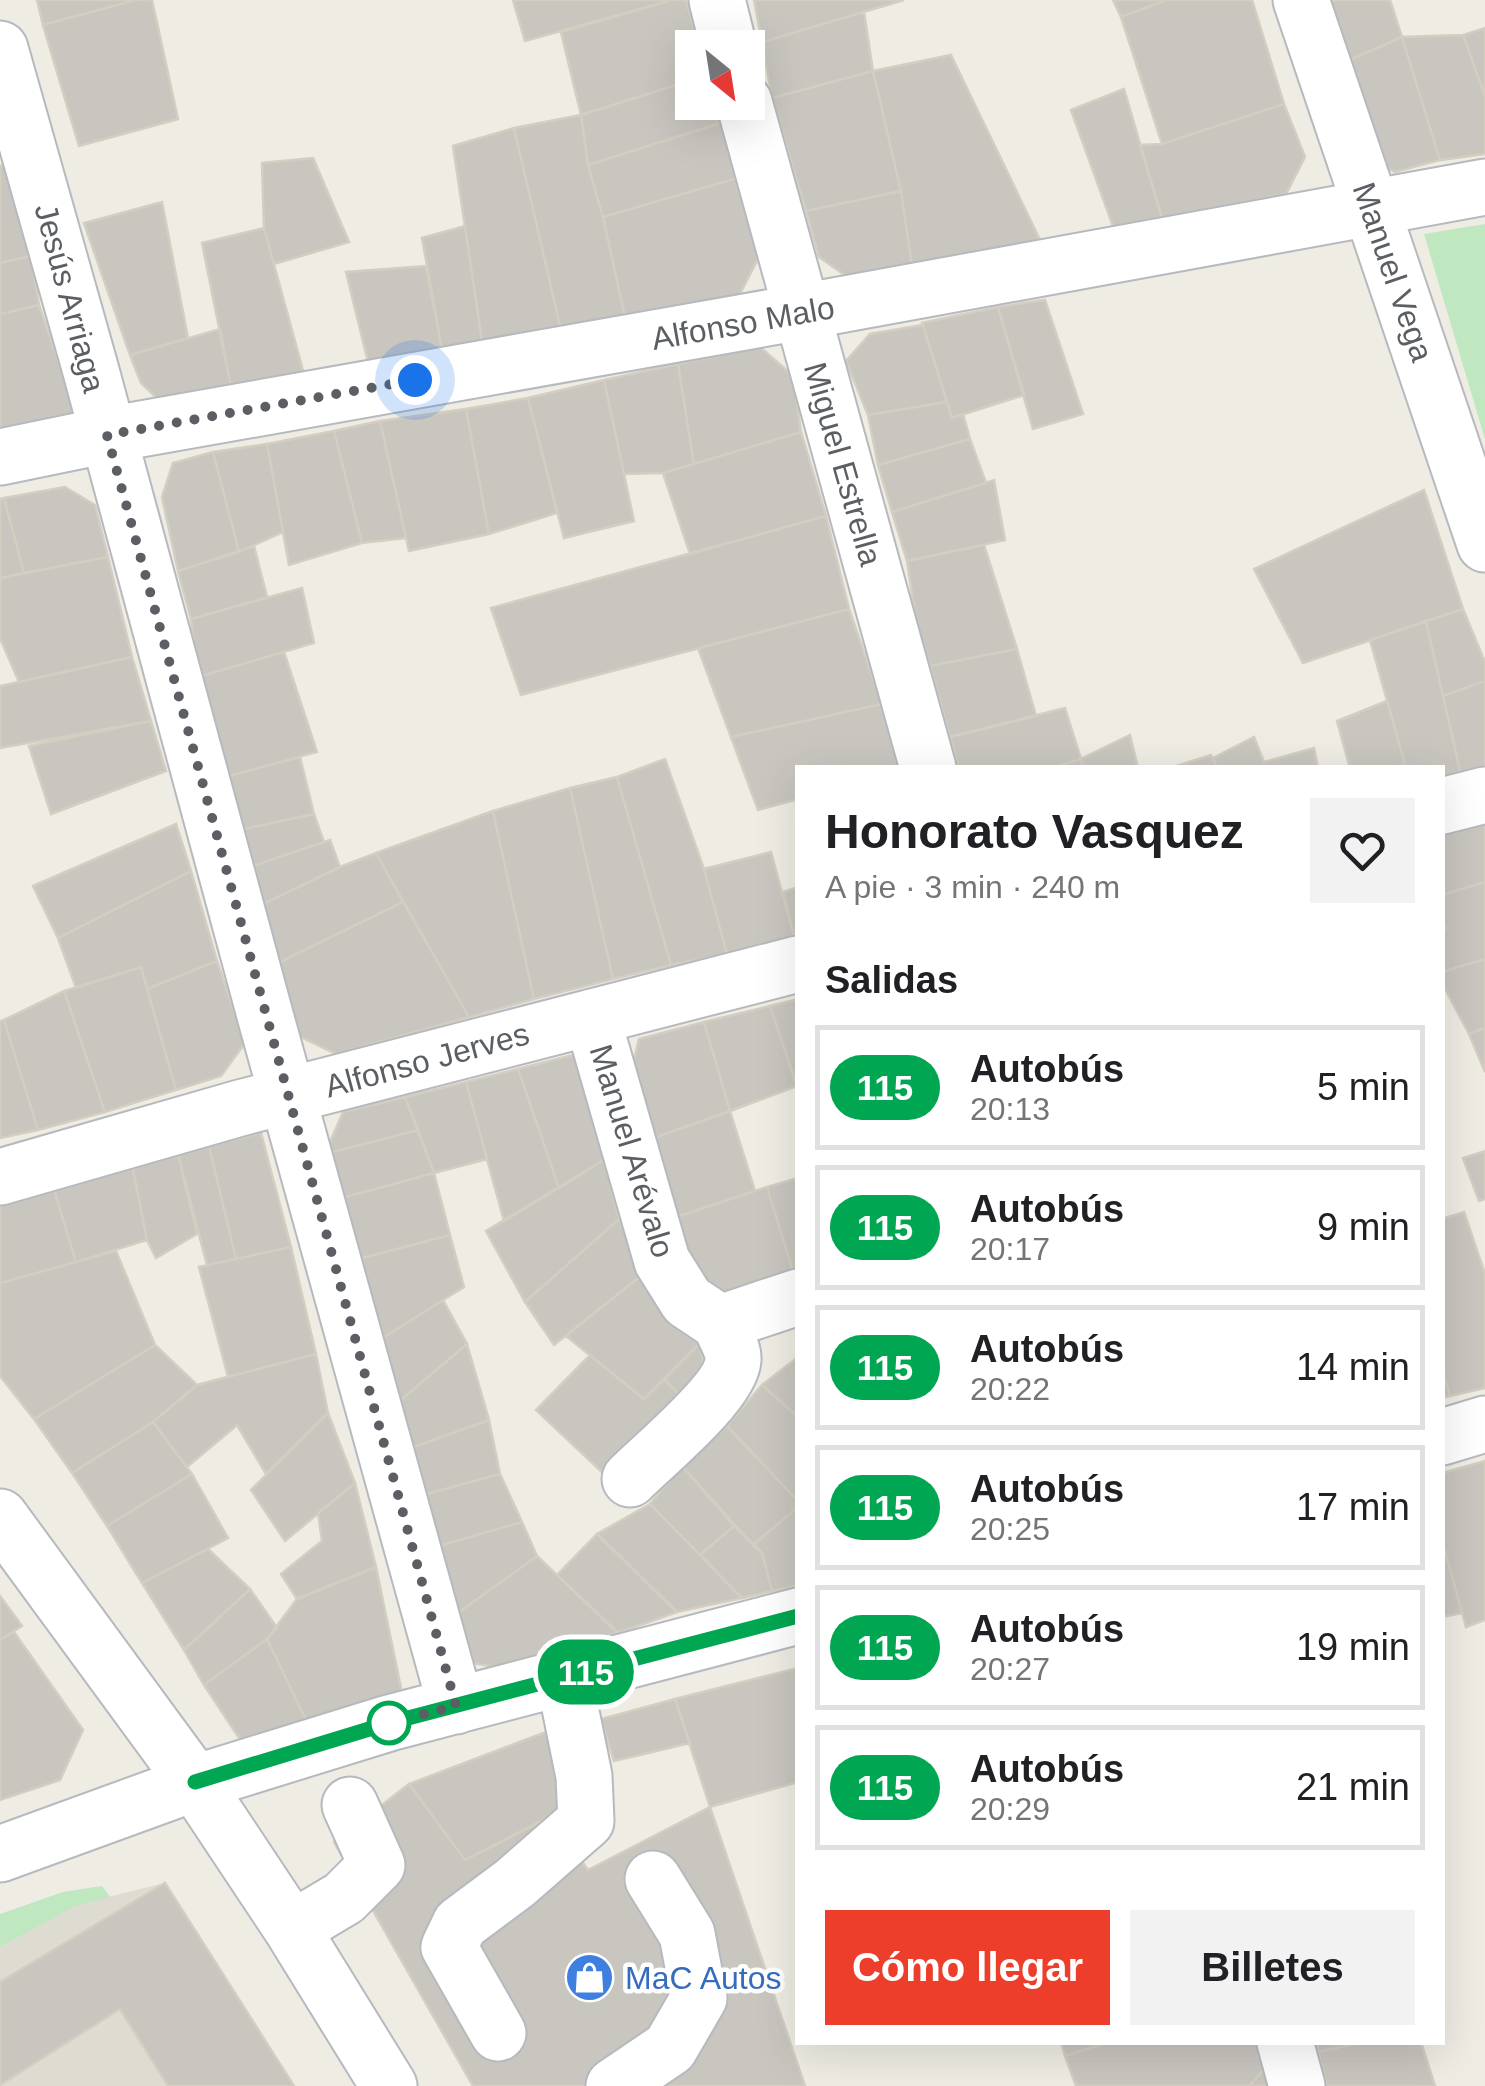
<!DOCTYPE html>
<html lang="es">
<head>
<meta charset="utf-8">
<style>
  body { margin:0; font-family:Arial,sans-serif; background:#f2f2f2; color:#202124; height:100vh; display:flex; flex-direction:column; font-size:38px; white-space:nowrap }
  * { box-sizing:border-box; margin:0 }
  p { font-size:32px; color:#757577 }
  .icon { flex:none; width:55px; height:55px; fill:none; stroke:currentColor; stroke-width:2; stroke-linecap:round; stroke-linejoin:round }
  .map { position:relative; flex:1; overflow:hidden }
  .drawer { position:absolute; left:795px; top:765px; width:650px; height:1280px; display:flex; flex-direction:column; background:#fff; border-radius:0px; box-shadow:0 10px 40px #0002 }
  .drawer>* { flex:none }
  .badge { padding:0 20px; border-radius:32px; font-size:35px; line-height:65px }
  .needle { width:65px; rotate:150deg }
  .controls { position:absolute; left:675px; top:30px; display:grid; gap:20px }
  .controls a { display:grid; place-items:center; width:90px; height:90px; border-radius:0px; background:#fff; box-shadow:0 10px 40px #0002; font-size:50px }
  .you { position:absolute; width:50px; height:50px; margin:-25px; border:8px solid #fff; border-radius:50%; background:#1a73e8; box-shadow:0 0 0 15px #1a73e833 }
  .map>.badge { position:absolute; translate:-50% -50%; box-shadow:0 0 0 5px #fff }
  h2 { padding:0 30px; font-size:38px; line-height:90px }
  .round { display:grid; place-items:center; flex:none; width:105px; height:105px; border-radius:0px; background:#f2f2f2 }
  .overview { display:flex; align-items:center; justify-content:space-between; height:170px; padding:0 30px }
  h1 { font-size:48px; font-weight:800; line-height:75px }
  .cta { display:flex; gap:20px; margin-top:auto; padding:20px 30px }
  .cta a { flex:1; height:115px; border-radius:0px; background:#ec3e2b; color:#fff; font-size:40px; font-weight:800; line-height:115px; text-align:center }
  .cta a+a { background:#f2f2f2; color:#202124 }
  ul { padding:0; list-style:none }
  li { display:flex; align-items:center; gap:30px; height:125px; margin:0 20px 15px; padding:0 10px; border:5px solid #e0e0e0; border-radius:0px }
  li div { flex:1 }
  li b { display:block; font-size:38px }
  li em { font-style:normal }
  li .badge { min-width:110px; font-weight:700; text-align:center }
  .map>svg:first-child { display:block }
</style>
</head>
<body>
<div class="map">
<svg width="1485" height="2086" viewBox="0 0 1485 2086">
  <rect width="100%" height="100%" fill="#eeece3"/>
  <path fill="#dedbd1" d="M 165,1883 L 294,2086 L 0,2086 L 0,1947 L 75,1905 Z"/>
  <path fill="#bfe7c0" d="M 1485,224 L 1485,439 L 1424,234 Z
    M 102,1886 L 110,1897 L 75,1906 L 0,1947 L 0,1914 L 63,1892 Z"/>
  <path fill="#c9c6c0" stroke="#d3cec1" stroke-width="2.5" d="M 37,0 L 135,0 L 43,25 Z
    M 135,0 L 152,0 L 178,119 L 79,146 L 43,25 Z
    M 513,0 L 672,0 L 525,41 Z
    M 672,0 L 686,0 L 699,48 L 692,48 L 692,80 L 581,115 L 561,32 Z
    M 754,0 L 904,0 L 762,42 Z
    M 1113,0 L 1167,0 L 1121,17 Z
    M 1167,0 L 1252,0 L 1284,104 L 1162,144 L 1121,17 Z
    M 1335,0 L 1390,0 L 1402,37 L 1343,63 L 1325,3 Z
    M 864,12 L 873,71 L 772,98 L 762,42 Z
    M 1485,28 L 1485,96 L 1463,35 Z
    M 1463,35 L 1485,96 L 1485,154 L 1440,160 L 1402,37 Z
    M 1402,37 L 1440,160 L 1395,172 L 1377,163 L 1343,63 Z
    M 951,55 L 1041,242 L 912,266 L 901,191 L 873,71 Z
    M 873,71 L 901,191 L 806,211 L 772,98 Z
    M 692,80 L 692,102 L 715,102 L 721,123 L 588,165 L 581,115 Z
    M 1124,89 L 1162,218 L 1114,229 L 1071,110 Z
    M 1284,104 L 1305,157 L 1286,194 L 1162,218 L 1140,145 L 1162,144 Z
    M 581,115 L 588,165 L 603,217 L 626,322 L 562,334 L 514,128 Z
    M 721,123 L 737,178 L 603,217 L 588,165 Z
    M 514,128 L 562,334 L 483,348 L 453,146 Z
    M 313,158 L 349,242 L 274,264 L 264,228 L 262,163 Z
    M 8,164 L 31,256 L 0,263 L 0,166 Z
    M 737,178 L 759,257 L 734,305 L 626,322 L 603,217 Z
    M 901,191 L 912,266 L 846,276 L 819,257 L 806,211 Z
    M 162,202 L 188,338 L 130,355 L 84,223 Z
    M 465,226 L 483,348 L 443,355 L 422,238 Z
    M 264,228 L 305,378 L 231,387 L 202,243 Z
    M 31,256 L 39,305 L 0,314 L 0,263 Z
    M 426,266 L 443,355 L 370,370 L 346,272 Z
    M 1045,300 L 1083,414 L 1033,429 L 998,307 Z
    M 39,305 L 76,412 L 57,432 L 0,442 L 0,314 Z
    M 998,307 L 1024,395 L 952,418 L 922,323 Z
    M 923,325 L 947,402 L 868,415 L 846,361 L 870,334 Z
    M 220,329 L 231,387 L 161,402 L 141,383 L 130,355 Z
    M 760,347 L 793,376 L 801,432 L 694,464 L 678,364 Z
    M 678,364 L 694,464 L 663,473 L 624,474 L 604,380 Z
    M 604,380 L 634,521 L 564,538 L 528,398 Z
    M 528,398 L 557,513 L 489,534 L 466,409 Z
    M 947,402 L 952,418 L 963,414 L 970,439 L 878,465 L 868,415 Z
    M 466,409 L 489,534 L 409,551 L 380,421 Z
    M 380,421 L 406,538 L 362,543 L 334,431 Z
    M 334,431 L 362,543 L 289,565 L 267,444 Z
    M 801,432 L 826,516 L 690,554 L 663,473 Z
    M 970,439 L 986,483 L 892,512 L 878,465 Z
    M 267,444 L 283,532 L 239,552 L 213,452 Z
    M 213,452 L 239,552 L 178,571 L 162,497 L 173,463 Z
    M 994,480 L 1005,540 L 907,561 L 892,512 Z
    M 65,487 L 95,505 L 108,557 L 24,573 L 4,498 Z
    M 1424,490 L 1463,609 L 1303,663 L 1254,569 Z
    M 4,498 L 24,573 L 0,578 L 0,499 Z
    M 826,516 L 849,609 L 521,695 L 491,608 Z
    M 984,545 L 1017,649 L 930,666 L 917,626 L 907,561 Z
    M 254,546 L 267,597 L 191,619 L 178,571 Z
    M 108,557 L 132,657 L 19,682 L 0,638 L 0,578 Z
    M 302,588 L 314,643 L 198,677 L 191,619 Z
    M 849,609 L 882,704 L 731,737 L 698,648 Z
    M 1463,609 L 1485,662 L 1485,681 L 1443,696 L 1426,621 Z
    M 1426,621 L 1461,775 L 1442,780 L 1442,768 L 1406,768 L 1370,640 Z
    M 1017,649 L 1036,716 L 950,737 L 930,666 Z
    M 284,652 L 317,752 L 225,777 L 198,677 Z
    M 132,657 L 151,721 L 0,748 L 0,686 Z
    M 1485,681 L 1485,768 L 1461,775 L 1443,696 Z
    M 1387,701 L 1406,768 L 1350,768 L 1337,721 Z
    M 882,704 L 904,768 L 798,768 L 798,799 L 758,810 L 731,737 Z
    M 1065,708 L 1081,759 L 1051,768 L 959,768 L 950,737 Z
    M 151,721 L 166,771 L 51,814 L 29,746 Z
    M 1130,735 L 1138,768 L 1083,768 L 1081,759 Z
    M 1254,737 L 1264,762 L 1314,748 L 1318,768 L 1217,768 L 1213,758 Z
    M 1211,755 L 1217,768 L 1170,768 Z
    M 300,757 L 314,814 L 244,829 L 225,777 Z
    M 665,759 L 704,869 L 727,954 L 671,965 L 617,777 Z
    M 1081,759 L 1083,768 L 1051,768 Z
    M 617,777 L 671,965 L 613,979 L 570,788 Z
    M 570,788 L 613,979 L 534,999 L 493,811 Z
    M 493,811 L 534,999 L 469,1017 L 376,853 Z
    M 1485,813 L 1485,882 L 1442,895 L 1442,826 Z
    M 314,814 L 324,842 L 250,867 L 244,829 Z
    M 176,824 L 191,871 L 58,938 L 33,886 Z
    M 330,840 L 340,867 L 261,905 L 250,867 Z
    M 771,852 L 794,936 L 727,954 L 704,869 Z
    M 376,853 L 403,902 L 274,965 L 261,905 L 340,867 Z
    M 191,871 L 217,961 L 147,989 L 141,967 L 76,988 L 58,938 Z
    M 1485,882 L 1485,959 L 1442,972 L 1442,931 L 1446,929 L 1442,920 L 1442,895 Z
    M 798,887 L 798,934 L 794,936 L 783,892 Z
    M 403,902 L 469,1017 L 336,1054 L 288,1031 L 274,965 Z
    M 1485,959 L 1485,1028 L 1469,1034 L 1442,983 L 1442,972 Z
    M 217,961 L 245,1043 L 221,1076 L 176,1090 L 147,989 Z
    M 141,967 L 176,1090 L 105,1112 L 64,991 Z
    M 64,991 L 105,1112 L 38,1130 L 4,1020 Z
    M 798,999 L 798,1090 L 770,1006 Z
    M 770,1006 L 797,1086 L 730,1111 L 704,1022 Z
    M 4,1020 L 38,1130 L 0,1138 L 0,1021 Z
    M 704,1022 L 730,1111 L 651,1139 L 630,1076 L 639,1039 Z
    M 1485,1028 L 1485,1072 L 1469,1034 Z
    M 577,1054 L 604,1160 L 559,1188 L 518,1069 Z
    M 518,1069 L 559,1188 L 504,1221 L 466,1082 Z
    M 466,1082 L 487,1159 L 434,1173 L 405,1097 Z
    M 405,1097 L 418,1130 L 325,1154 L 343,1112 Z
    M 730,1111 L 755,1191 L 667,1220 L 651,1139 Z
    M 418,1130 L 434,1173 L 342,1198 L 325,1154 Z
    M 261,1133 L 291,1247 L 236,1259 L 209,1146 Z
    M 209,1146 L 236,1259 L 207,1265 L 178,1154 Z
    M 1485,1151 L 1485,1199 L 1479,1201 L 1463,1158 Z
    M 178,1154 L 197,1234 L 156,1258 L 147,1240 L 132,1165 Z
    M 604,1160 L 619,1219 L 525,1302 L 486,1231 Z
    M 132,1165 L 147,1240 L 76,1262 L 53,1186 Z
    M 434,1173 L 450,1235 L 359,1259 L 342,1198 Z
    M 798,1178 L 798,1274 L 794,1275 L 767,1187 Z
    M 53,1186 L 76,1262 L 0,1283 L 0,1199 Z
    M 767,1187 L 794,1275 L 727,1296 L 682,1274 L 667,1220 Z
    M 1464,1212 L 1485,1274 L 1485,1388 L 1450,1396 L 1442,1369 L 1442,1219 Z
    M 619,1219 L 642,1275 L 554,1345 L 525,1302 Z
    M 450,1235 L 464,1287 L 375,1343 L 359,1259 Z
    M 291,1247 L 316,1354 L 228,1377 L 199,1267 Z
    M 116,1251 L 155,1345 L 34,1419 L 0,1376 L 0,1283 Z
    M 642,1275 L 700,1343 L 644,1399 L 566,1336 Z
    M 443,1300 L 467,1344 L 395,1405 L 375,1343 Z
    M 700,1343 L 704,1372 L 686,1402 L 664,1379 Z
    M 467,1344 L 489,1420 L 411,1448 L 395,1405 Z
    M 155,1345 L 197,1385 L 153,1422 L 72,1473 L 34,1419 Z
    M 316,1354 L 328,1413 L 266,1474 L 237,1425 L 187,1467 L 153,1422 L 197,1385 Z
    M 590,1355 L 644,1399 L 664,1379 L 686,1402 L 604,1474 L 536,1410 Z
    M 798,1357 L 798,1417 L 762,1385 Z
    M 1442,1369 L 1450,1396 L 1442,1398 Z
    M 762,1385 L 798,1417 L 798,1501 L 727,1426 Z
    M 328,1413 L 355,1483 L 285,1541 L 251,1490 Z
    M 489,1420 L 500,1474 L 423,1495 L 411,1448 Z
    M 153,1422 L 192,1474 L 107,1526 L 72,1473 Z
    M 727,1426 L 798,1501 L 798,1507 L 753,1545 L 682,1466 Z
    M 1485,1461 L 1485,1620 L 1466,1627 L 1442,1540 L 1442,1473 Z
    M 682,1466 L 734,1526 L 700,1555 L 650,1504 Z
    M 192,1474 L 228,1538 L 142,1583 L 107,1526 Z
    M 500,1474 L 522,1522 L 438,1546 L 423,1495 Z
    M 355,1483 L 376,1567 L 297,1599 L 281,1574 L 322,1541 L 318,1513 Z
    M 650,1504 L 700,1555 L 742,1598 L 677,1612 L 597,1534 Z
    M 798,1507 L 798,1585 L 772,1591 L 762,1553 L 753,1545 Z
    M 522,1522 L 537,1556 L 455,1615 L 438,1546 Z
    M 734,1526 L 762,1553 L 772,1591 L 742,1598 L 700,1555 Z
    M 597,1534 L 677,1612 L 618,1633 L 557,1575 Z
    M 1442,1540 L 1462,1613 L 1442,1617 Z
    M 208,1549 L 250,1589 L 184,1650 L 142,1583 Z
    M 537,1556 L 618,1633 L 506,1669 L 467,1662 L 455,1615 Z
    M 376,1567 L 402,1693 L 307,1722 L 267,1639 L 297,1599 Z
    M 250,1589 L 277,1628 L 267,1639 L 204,1685 L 184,1650 Z
    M 0,1596 L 22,1626 L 0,1640 Z
    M 14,1632 L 83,1730 L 60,1780 L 0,1800 L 0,1640 Z
    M 267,1639 L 307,1722 L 245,1747 L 204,1685 Z
    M 798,1668 L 798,1782 L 710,1807 L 675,1699 Z
    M 675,1699 L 690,1743 L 614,1761 L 601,1719 Z
    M 554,1729 L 570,1806 L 465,1860 L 409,1784 Z
    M 409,1784 L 465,1860 L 550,1817 L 588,1870 L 710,1807 L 805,2086 L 473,2086 L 334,1842 Z
    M 165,1883 L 294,2086 L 168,2086 L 120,2009 L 0,2085 L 0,1982 Z
    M 1061,2042 L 1109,2042 L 1065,2056 Z
    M 1109,2042 L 1260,2042 L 1267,2066 L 1249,2086 L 1076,2086 L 1065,2056 Z
    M 1316,2042 L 1364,2042 L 1318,2052 Z
    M 1364,2042 L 1421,2042 L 1435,2086 L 1327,2086 L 1318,2052 Z
    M 1267,2066 L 1273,2086 L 1249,2086 Z"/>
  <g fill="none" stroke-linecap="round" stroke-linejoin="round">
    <defs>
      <path id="minor" d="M 717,0 L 729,48
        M 1301,0 L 1485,544
        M 0,49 L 91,371 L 265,1015 L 456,1706
        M 744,102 L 928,768
        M 0,457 L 107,435 L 801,312 L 1485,187
        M 1442,806 L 1485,795
        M 592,1017 L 662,1261 L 687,1301 L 720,1323
        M 0,1177 L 240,1108 L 798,964
        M 720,1323 L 798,1297
        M 1442,1437 L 1485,1424
        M 630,1479 C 654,1455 731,1392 733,1360 C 734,1349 724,1334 720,1323
        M 0,1517 L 195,1783 L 292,1929 L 389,2086
        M 0,1854 L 195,1783 L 389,1723 L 798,1616
        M 292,1929 L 344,1898 L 377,1865 L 350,1805
        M 498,2033 L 449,1947 L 460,1924 L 515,1883 L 586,1821 L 584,1776 L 564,1678
        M 1285,2042 L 1297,2086
        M 614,2086 L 670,2048 L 699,1998 L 687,1934 L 653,1879"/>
    </defs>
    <use href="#minor" stroke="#b6b9be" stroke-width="59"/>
    <use href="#minor" stroke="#fff" stroke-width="55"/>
  </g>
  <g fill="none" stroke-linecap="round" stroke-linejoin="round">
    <defs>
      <path id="line" d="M 195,1782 L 389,1723 L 798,1616"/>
    </defs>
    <use href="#line" stroke="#fff" stroke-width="22"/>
    <use href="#line" stroke="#00a651" stroke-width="15"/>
    <path stroke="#5b5f64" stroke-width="10" stroke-dasharray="0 18" d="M 389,1723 L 456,1706 L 107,435 L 415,380"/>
  </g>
  <defs>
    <symbol id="shop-disc" viewBox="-11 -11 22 22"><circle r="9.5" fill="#3f7fe0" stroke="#fff"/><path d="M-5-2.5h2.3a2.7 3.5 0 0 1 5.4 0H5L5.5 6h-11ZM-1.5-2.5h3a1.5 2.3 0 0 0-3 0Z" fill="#fff"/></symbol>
  </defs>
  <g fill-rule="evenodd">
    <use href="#shop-disc" x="562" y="1950" width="55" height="55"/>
  </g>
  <circle fill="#fff" stroke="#00a651" stroke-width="5" cx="389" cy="1723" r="20"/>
  <g text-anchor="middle" stroke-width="9" stroke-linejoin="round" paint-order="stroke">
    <g font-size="32" fill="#5b5f64" stroke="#fff">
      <text transform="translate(1393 272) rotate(71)" y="11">Manuel Vega</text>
      <text transform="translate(70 298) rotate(75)" y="11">Jesús Arriaga</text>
      <text transform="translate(743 323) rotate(-10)" y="11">Alfonso Malo</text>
      <text transform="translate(843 464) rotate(74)" y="11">Miguel Estrella</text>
      <text transform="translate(427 1060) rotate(-15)" y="11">Alfonso Jerves</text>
      <text transform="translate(632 1151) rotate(73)" y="11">Manuel Arévalo</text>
    </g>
    <g font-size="32" fill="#366cbe" stroke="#fff" text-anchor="start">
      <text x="625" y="1989">MaC Autos</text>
    </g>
  </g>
</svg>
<div class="controls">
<a><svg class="needle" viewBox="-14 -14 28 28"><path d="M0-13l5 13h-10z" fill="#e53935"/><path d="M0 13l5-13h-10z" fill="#757577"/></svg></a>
</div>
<div class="you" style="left:415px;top:380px"></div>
<b class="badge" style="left:586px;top:1672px;background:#00a651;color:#fff">115</b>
<section class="drawer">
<div class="overview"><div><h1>Honorato Vasquez</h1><p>A pie · 3 min · 240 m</p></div><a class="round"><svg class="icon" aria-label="heart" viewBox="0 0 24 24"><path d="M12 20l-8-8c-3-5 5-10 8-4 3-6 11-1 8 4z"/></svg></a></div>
<h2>Salidas</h2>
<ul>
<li><span class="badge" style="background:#00a651;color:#fff">115</span><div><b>Autobús</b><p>20:13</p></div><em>5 min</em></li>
<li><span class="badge" style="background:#00a651;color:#fff">115</span><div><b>Autobús</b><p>20:17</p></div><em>9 min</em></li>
<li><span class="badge" style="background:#00a651;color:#fff">115</span><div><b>Autobús</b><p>20:22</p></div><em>14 min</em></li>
<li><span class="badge" style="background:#00a651;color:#fff">115</span><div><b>Autobús</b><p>20:25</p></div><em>17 min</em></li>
<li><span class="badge" style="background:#00a651;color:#fff">115</span><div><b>Autobús</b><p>20:27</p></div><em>19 min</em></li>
<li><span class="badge" style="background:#00a651;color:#fff">115</span><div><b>Autobús</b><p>20:29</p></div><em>21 min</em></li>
</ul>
<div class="cta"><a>Cómo llegar</a><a>Billetes</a></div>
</section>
</div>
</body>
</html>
